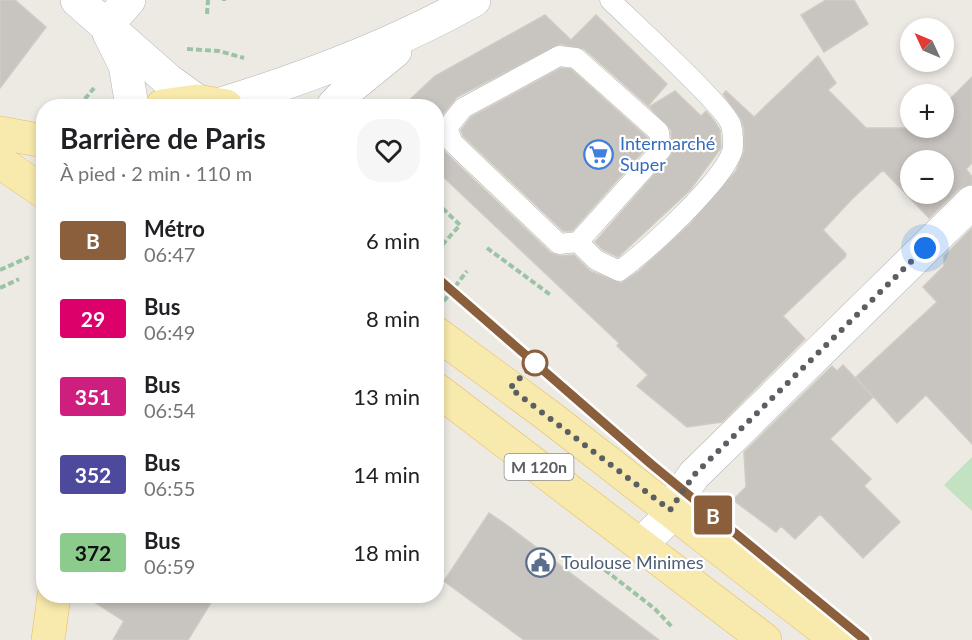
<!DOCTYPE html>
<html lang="fr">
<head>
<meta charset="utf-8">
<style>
  body { margin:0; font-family:Lato,sans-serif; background:#f6f6f6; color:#202124; height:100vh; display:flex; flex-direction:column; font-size:22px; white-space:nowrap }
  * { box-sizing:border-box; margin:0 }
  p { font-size:20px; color:#757577 }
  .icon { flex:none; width:33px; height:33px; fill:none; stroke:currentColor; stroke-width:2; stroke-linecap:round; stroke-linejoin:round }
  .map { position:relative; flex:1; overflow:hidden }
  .sheet { position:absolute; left:36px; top:99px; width:408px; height:504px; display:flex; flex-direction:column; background:#fff; border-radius:24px; box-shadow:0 3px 9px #0003 }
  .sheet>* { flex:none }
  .badge { padding:0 12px; border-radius:4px; font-size:21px; line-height:39px }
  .needle { width:39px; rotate:314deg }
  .fabs { position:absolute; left:900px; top:18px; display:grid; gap:12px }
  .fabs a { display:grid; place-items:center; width:54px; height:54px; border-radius:50%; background:#fff; box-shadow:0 3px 9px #0003; font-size:30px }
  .you { position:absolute; width:30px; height:30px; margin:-15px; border:4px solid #fff; border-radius:50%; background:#1a73e8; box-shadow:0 0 0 9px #1a73e833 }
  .map>.badge { position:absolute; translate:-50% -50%; box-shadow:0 0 0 3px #fff }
  .round { display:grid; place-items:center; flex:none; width:63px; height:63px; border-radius:24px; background:#f6f6f6 }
  .summary { display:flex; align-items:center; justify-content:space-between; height:102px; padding:0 24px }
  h1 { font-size:28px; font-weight:700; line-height:45px }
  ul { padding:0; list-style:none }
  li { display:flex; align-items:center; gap:18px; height:78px; padding:0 24px }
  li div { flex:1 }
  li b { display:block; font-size:22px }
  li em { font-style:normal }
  li .badge { min-width:66px; font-weight:700; text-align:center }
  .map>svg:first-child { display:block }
</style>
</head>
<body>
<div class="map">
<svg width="972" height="640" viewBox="0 0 972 640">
  <rect width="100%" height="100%" fill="#eceae3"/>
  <path fill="#c2e2c1" d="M 972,457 L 972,511 L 944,485 Z"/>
  <path fill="#c8c4c0" stroke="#d0cbc1" stroke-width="1.5" fill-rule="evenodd" d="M 0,0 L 15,0 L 46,27 L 0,88 Z
    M 826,0 L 854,0 L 868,24 L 824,52 L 801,15 Z
    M 545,15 L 571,40 L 596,15 L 667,84 L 648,106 L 584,49 L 560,44 L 457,97 L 436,123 L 436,106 L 403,106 L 435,76 Z
    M 818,56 L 836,83 L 828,90 L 866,128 L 944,128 L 944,105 L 972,77 L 972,163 L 966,169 L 972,177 L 972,184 L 959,189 L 929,218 L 883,170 L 852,199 L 823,230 L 846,254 L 845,257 L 783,316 L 805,339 L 722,422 L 687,427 L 637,386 L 648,375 L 617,346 L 619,343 L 436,170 L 436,134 L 445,152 L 551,253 L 560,256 L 574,255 L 590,271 L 621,283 L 639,271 L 690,224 L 736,171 L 744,152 L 744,129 L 741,119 L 723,94 L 726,91 L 754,117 ZM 910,160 L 944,160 L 944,194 L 910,194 Z
    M 561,68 L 571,69 L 648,138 L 648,146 L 572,231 L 563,231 L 463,136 L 461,130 L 471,117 Z
    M 675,91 L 701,116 L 706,111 L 715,122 L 720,130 L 721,148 L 690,190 L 618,257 L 603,250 L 595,242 L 672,154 L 671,130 L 649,107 Z
    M 972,228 L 972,444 L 926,395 L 897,423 L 856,377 L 937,302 L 923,287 L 944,266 L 944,256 Z
    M 843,365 L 873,397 L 830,439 L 871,479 L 864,486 L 900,522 L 863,558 L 820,514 L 795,539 L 781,526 L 776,532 L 733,500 L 746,487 L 744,452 L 832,366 L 837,371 Z
    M 489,513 L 504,523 L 659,640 L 524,640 L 444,581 Z
    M 85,596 L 215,596 L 188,640 L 113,640 L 124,621 Z"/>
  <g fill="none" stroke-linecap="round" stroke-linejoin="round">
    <defs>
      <path id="lane" d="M 559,56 L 576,58 L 659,132 L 661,150 L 578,242 L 559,244 L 453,143 L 447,128 L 463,108 Z
        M 578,242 L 596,260 L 619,271 C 647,251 721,183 732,152 C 734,146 733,132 731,125 C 726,107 629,19 610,0"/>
      <path id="street" d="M 106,26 L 129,0
        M 641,544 L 664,522 L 670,510 L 694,475 L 972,202"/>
      <path id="secondary" d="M 77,0 L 168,80 L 197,101
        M 109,33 L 125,65 L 132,106
        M 221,104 C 309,77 394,45 474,0
        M 333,106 L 351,87 L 395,51"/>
      <path id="primary" d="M 162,106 L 197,101 L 226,106
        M 0,133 L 44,141
        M 0,162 L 44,192
        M 436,333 L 546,414 L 837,640
        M 436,389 L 765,640
        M 48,640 L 54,596"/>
    </defs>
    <use href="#lane" stroke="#b0b3b7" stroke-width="21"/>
    <use href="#street" stroke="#b0b3b7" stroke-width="34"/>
    <use href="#secondary" stroke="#afb2b7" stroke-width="34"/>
    <use href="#primary" stroke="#e5bc63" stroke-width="34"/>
    <path stroke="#9bc3a4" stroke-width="4" stroke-dasharray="6 3" stroke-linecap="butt" d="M 224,1 L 224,0
      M 207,14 L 208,0
      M 187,49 L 219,51 L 244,58
      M 79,106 L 94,88
      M 436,202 L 460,225 L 436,252
      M 487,248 L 552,296
      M 0,270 L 29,257
      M 0,288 L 19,279
      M 444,301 L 467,271
      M 605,570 L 655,609 L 673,628"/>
    <use href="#lane" stroke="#fff" stroke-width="20"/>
    <use href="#street" stroke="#fff" stroke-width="33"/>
    <use href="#secondary" stroke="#fff" stroke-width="33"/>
    <use href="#primary" stroke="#f8e9ac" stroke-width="33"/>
  </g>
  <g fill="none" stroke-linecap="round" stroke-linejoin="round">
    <defs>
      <path id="line" d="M 436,277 L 651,464 L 865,640"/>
    </defs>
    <use href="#line" stroke="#fff" stroke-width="14"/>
    <use href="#line" stroke="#8b5e3c" stroke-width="9"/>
    <path stroke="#5b5e62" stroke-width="6" stroke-dasharray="0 10.8" d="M 535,363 L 510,388 L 670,510 L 694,475 L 925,248"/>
  </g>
  <defs>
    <symbol id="supermarket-ring" viewBox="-11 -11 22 22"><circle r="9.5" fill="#fff" stroke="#3f7fe0" stroke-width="1.5"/><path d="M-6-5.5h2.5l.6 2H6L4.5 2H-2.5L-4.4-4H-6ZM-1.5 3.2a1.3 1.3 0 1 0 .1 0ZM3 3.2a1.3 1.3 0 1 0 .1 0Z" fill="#3f7fe0"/></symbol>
    <symbol id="civic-ring" viewBox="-11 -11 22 22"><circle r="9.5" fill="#fff" stroke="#5c6f8a" stroke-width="1.5"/><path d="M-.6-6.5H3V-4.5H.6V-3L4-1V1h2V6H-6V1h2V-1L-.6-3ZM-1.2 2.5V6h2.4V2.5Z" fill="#5c6f8a"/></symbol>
  </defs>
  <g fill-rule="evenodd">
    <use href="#supermarket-ring" x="582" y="138" width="33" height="33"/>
    <use href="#civic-ring" x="524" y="546" width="33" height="33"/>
  </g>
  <circle fill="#fff" stroke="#8b5e3c" stroke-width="3" cx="535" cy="363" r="12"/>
  <g text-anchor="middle" stroke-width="4.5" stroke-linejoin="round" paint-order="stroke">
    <rect fill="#fff" stroke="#8c8e91" stroke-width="1.5" x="504.5" y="454" width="69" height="26" rx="4.5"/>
    <g font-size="16" font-weight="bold" fill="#5b5e62">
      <text x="539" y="473">M 120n</text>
    </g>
    <g font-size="18" fill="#366cbe" stroke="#fff" text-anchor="start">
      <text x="620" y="150">Intermarché<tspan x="620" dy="21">Super</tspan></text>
    </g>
    <g font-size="18" fill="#4e5e75" stroke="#fff" text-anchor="start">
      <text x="561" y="569">Toulouse Minimes</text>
    </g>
  </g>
</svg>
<div class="fabs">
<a><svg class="needle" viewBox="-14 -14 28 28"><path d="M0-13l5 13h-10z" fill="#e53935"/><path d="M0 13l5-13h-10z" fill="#757577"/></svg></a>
<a>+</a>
<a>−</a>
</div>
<div class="you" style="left:925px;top:248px"></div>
<b class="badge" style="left:713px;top:515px;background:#8b5e3c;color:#fff">B</b>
<section class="sheet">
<div class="summary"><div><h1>Barrière de Paris</h1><p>À pied · 2 min · 110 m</p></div><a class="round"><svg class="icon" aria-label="heart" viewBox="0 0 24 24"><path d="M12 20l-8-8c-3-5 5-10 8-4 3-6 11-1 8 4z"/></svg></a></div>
<ul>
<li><span class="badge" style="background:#8b5e3c;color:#fff">B</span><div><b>Métro</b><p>06:47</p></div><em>6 min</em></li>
<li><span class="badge" style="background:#dc006b;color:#fff">29</span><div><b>Bus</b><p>06:49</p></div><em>8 min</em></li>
<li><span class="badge" style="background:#ce1f7e;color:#fff">351</span><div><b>Bus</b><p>06:54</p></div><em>13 min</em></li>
<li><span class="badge" style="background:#4d499d;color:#fff">352</span><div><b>Bus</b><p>06:55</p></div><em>14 min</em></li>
<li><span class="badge" style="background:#8bcc8c;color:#111">372</span><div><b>Bus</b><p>06:59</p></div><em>18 min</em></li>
</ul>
</section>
</div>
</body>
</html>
